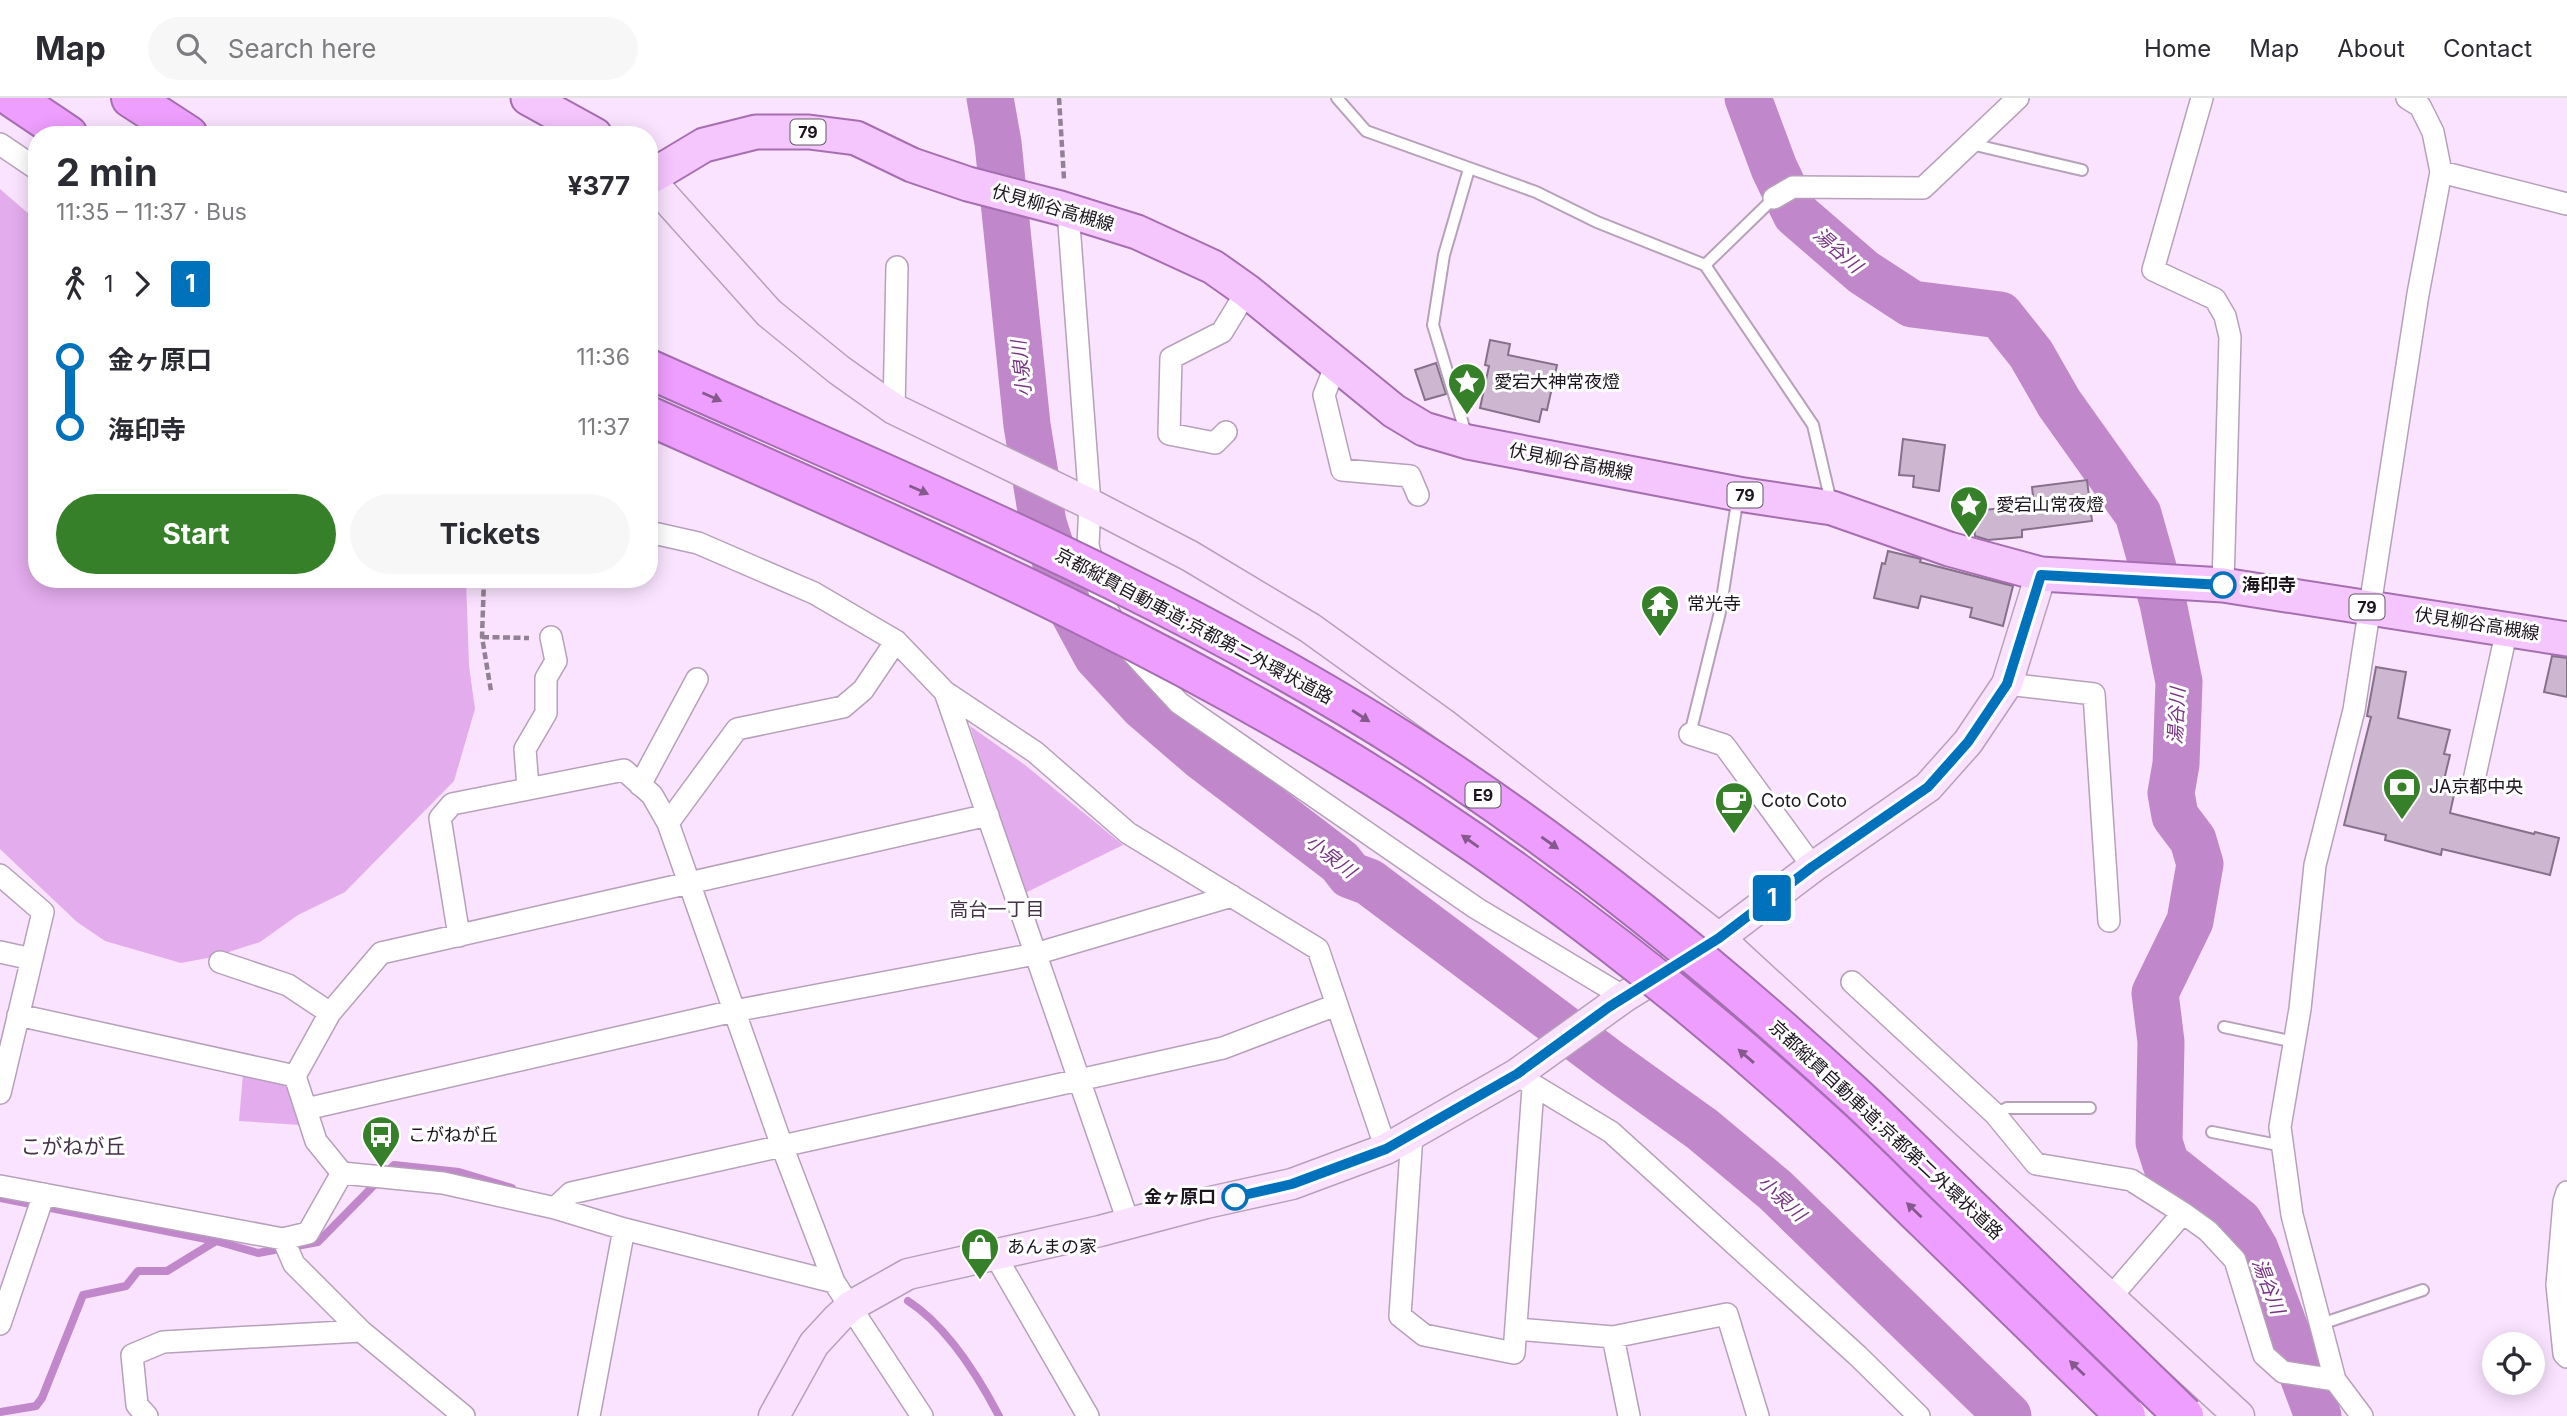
<!DOCTYPE html>
<html lang="en">
<head>
<meta charset="utf-8">
<style>
  body { margin:0; font-family:Inter,"Noto Sans JP",sans-serif; background:#f7f7f7; color:#2b2b33; height:100vh; display:flex; flex-direction:column; font-size:26px; white-space:nowrap }
  * { box-sizing:border-box; margin:0 }
  p { font-size:23px; color:#7c7c81 }
  .icon { flex:none; width:38px; height:38px; fill:none; stroke:currentColor; stroke-width:2; stroke-linecap:round; stroke-linejoin:round }
  .map { position:relative; flex:1; overflow:hidden }
  .panel { position:absolute; left:28px; top:28px; width:630px; height:462px; display:flex; flex-direction:column; background:#fff; border-radius:28px; box-shadow:0 4px 18px #0003 }
  .panel>* { flex:none }
  .badge { padding:0 14px; border-radius:5px; font-size:24px; line-height:46px }
  .fabs { position:absolute; left:2482px; top:1234px; display:grid; gap:14px }
  .fabs a { display:grid; place-items:center; width:63px; height:63px; border-radius:50%; background:#fff; box-shadow:0 4px 18px #0003; font-size:35px }
  .map>.badge { position:absolute; translate:-50% -50%; box-shadow:0 0 0 4px #fff }
  .legs { display:flex; align-items:center; gap:10px; height:77px; padding:0 28px; font-size:23px }
  .legs p { margin-inline-start:auto }
  .head { display:flex; align-items:center; justify-content:space-between; height:119px; padding:0 28px }
  h1 { font-size:38px; font-weight:700; line-height:52px }
  .cta { display:flex; gap:14px; margin-top:auto; padding:14px 28px }
  .cta a { flex:1; height:80px; border-radius:42px; background:#358028; color:#fff; font-size:28px; font-weight:700; line-height:80px; text-align:center }
  .cta a+a { background:#f7f7f7; color:#2b2b33 }
  ul { padding:0 28px; list-style:none }
  li { display:flex; align-items:center; gap:24px; height:70px; font-size:26px }
  li i { display:grid; place-items:center; width:10px; height:100%; margin:0 9px; background:currentColor }
  li i::after { content:''; width:18px; height:18px; margin:-9px; border:5px solid; border-radius:50%; background:#fff }
  li p { margin-inline-start:auto }
  li:first-child i { background:linear-gradient(#0000 50%,currentColor 0) }
  li:last-child i { background:linear-gradient(currentColor 50%,#0000 0) }
  header { display:flex; align-items:center; gap:42px; box-sizing:border-box; height:98px; padding:0 35px; background:#fff; border-bottom:2px solid #e1e1e2 }
  header strong { font-size:33px }
  nav { display:flex; gap:38px; margin-inline-start:auto; font-size:24px }
  .search { width:490px; height:63px; background:#f7f7f7; display:flex; align-items:center; gap:18px; box-sizing:border-box; padding:0 24px; border-radius:38px; color:#7c7c81; font-size:26px }
  .map>svg:first-child { display:block }
</style>
</head>
<body>
<header>
<strong>Map</strong>
<div class="search"><svg class="icon" aria-label="search" viewBox="0 0 24 24"><circle cx="10" cy="10" r="6"/><path d="M15 15l6 6"/></svg>Search here</div>
<nav><a>Home</a><a>Map</a><a>About</a><a>Contact</a></nav>
</header>
<div class="map">
<svg width="2567" height="1318" viewBox="0 0 2567 1318">
  <rect width="100%" height="100%" fill="#fae3ff"/>
  <path fill="#e3aced" d="M 0,91 L 37,123 L 37,481 L 466,481 L 469,568 L 475,611 L 454,683 L 345,794 L 298,817 L 260,844 L 213,859 L 181,865 L 105,843 L 77,824 L 0,751 Z
    M 970,628 L 1025,667 L 1123,747 L 1025,795 Z
    M 243,976 L 270,981 L 286,988 L 301,1027 L 239,1023 Z"/>
  <g fill="none" stroke-linecap="round" stroke-linejoin="round">
    <path stroke="#c087ca" stroke-width="8" d="M 0,1100 L 216,1143
      M 908,1203 C 947,1228 978,1278 999,1318
      M 0,1314 L 36,1308 L 42,1300 L 83,1197 L 126,1188 L 138,1173 L 167,1173 L 216,1143 L 258,1155 L 318,1144 L 394,1067 L 459,1074 L 512,1090"/>
    <path stroke="#c087ca" stroke-width="47" d="M 990,0 L 998,45 L 1027,327 L 1043,425 L 1070,508 L 1097,558 L 1144,609 L 1201,658 L 1340,764 L 1350,777 L 1369,784 L 1610,965 L 1702,1031 L 1775,1092 L 2008,1318
      M 1748,0 L 1774,70 L 1796,116 L 1863,174 L 1912,206 L 2000,217 L 2031,256 L 2059,305 L 2138,416 L 2163,505 L 2179,584 L 2176,666 L 2171,695 L 2175,718 L 2193,742 L 2200,766 L 2190,823 L 2155,895 L 2161,944 L 2159,1044 L 2166,1066 L 2239,1124 L 2255,1151 L 2318,1318"/>
  </g>
  <path fill="#ccb6d0" stroke="#857189" stroke-width="2" d="M 1490,242 L 1510,246 L 1508,257 L 1557,267 L 1547,312 L 1542,311 L 1539,324 L 1480,310 L 1489,268 L 1485,267 Z
    M 1436,265 L 1446,296 L 1425,302 L 1415,272 Z
    M 1903,341 L 1945,347 L 1939,393 L 1913,389 L 1914,378 L 1899,377 Z
    M 2087,382 L 2092,423 L 2022,432 L 2022,439 L 1988,442 L 1975,438 L 1973,413 L 2034,407 L 2032,389 Z
    M 1888,453 L 1921,461 L 1920,464 L 2013,488 L 2003,528 L 1970,519 L 1972,510 L 1921,498 L 1918,510 L 1874,500 L 1882,465 L 1885,466 Z
    M 2552,558 L 2567,560 L 2567,599 L 2544,594 Z
    M 2376,569 L 2406,574 L 2398,620 L 2450,632 L 2444,656 L 2450,657 L 2444,682 L 2447,682 L 2445,690 L 2455,692 L 2450,715 L 2534,736 L 2535,734 L 2559,740 L 2550,777 L 2442,751 L 2441,757 L 2385,742 L 2386,737 L 2344,727 L 2371,619 L 2367,618 Z"/>
  <g fill="none" stroke-linecap="round" stroke-linejoin="round">
    <defs>
      <path id="lane" d="M 1337,0 L 1366,33 L 1536,94 L 1597,124 L 1705,167 L 1774,100
        M 1971,46 L 2082,72
        M 1705,167 L 1813,327 L 1831,404
        M 1466,336 L 1433,227 L 1444,157 L 1469,71
        M 1690,636 L 1720,514 L 1738,398
        M 2224,929 L 2294,944
        M 1995,1016 L 2007,1010 L 2090,1010
        M 2212,1034 L 2283,1048
        M 2321,1226 L 2423,1192"/>
      <path id="street" d="M 2202,0 L 2153,172 L 2215,201 L 2225,218 L 2230,239 L 2223,487
        M 0,46 L 37,71
        M 2441,74 L 2567,106
        M 1774,100 L 1793,89 L 1923,90 L 2018,0
        M 1068,113 L 1090,406 L 1088,447 L 1101,501 L 1130,552 L 1179,605 L 1476,810 L 1624,899
        M 1336,266 L 1324,297 L 1342,372 L 1410,378 L 1418,397
        M 894,311 L 897,169
        M 1226,334 L 1215,345 L 1169,336 L 1171,260 L 1222,234 L 1247,193
        M 649,434 L 698,445 L 814,495 L 896,543 L 945,594 L 1035,654 L 1128,735 L 1318,851 L 1386,1051
        M 2007,586 L 2094,596 L 2109,823
        M 945,594 L 1129,1126
        M 1690,636 L 1724,647 L 1813,769
        M 2474,682 L 2507,531
        M 640,687 L 697,581
        M 528,690 L 525,651 L 546,615 L 546,580 L 556,563 L 551,539
        M 668,725 L 737,631 L 843,609 L 863,592 L 896,543
        M 0,777 L 43,814 L 0,995
        M 459,838 L 440,720 L 452,706 L 624,672 L 652,697 L 668,725 L 782,1048 L 834,1184 L 922,1318
        M 0,854 L 32,861
        M 220,864 L 288,887 L 330,915
        M 1852,884 L 1995,1016 L 2036,1066 L 2131,1082 L 2183,1115
        M 18,917 L 295,978
        M 1525,982 L 1611,1034 L 1858,1258 L 1919,1318
        M 306,1011 L 734,913 L 1035,856 L 1232,798
        M 1412,1036 L 1400,1218 L 1424,1237 L 1514,1255 L 1533,990
        M 0,1088 L 283,1141 L 308,1135 L 342,1075
        M 2567,1094 L 2564,1104 L 2557,1187 L 2564,1256 L 2567,1259
        M 555,1110 L 571,1095 L 1223,950 L 1336,907
        M 283,1141 L 294,1166 L 361,1233 L 464,1318
        M 995,1157 L 1088,1318
        M 834,1184 L 624,1131 L 555,1110 L 443,1085 L 342,1075 L 316,1043 L 295,978 L 330,915 L 381,855 L 988,717
        M 2110,1200 L 2183,1115 L 2208,1133 L 2235,1162 L 2264,1257 L 2283,1274 L 2335,1282
        M 0,1226 L 44,1096
        M 1516,1231 L 1613,1239 L 1727,1216 L 1758,1318
        M 1613,1239 L 1629,1318
        M 147,1318 L 137,1307 L 132,1257 L 163,1244 L 361,1233
        M 589,1318 L 624,1131
        M 2362,1318 L 2335,1282 L 2292,1117 L 2280,1029 L 2300,911 L 2315,767 L 2354,612 L 2418,196 L 2441,74 L 2433,34 L 2420,8 L 2407,0"/>
      <path id="secondary" d="M 649,81 L 769,215 L 839,272 L 894,311 L 1090,406 L 1190,458 L 1310,530 L 1446,628 L 1719,840 L 2239,1318
        M 774,1318 L 814,1246 L 838,1220 L 851,1208 L 908,1176 L 1100,1133 L 1206,1105 L 1292,1086 L 1386,1051 L 1517,976 L 1624,899 L 1719,840 L 1813,769 L 1928,689 L 1968,644 L 2007,586 L 2041,476"/>
      <path id="primary" d="M 528,0 L 595,37
        M 649,80 L 704,47 L 756,34 L 809,34 L 856,40 L 912,67 L 968,86 L 1060,110 L 1137,134 L 1213,169 L 1247,193 L 1394,313 L 1424,331 L 1468,344 L 1738,396 L 1832,410 L 1949,451 L 2041,476 L 2223,487 L 2567,541"/>
      <path id="highway" d="M 13,0 L 68,37
        M 131,0 L 188,37"/>
    </defs>
    <use href="#lane" stroke="#b6a0ba" stroke-width="14"/>
    <use href="#street" stroke="#b6a0ba" stroke-width="24"/>
    <use href="#secondary" stroke="#b6a0ba" stroke-width="33"/>
    <use href="#primary" stroke="#a46eb0" stroke-width="37"/>
    <use href="#highway" stroke="#a46eb0" stroke-width="42"/>
    <path stroke="#918194" stroke-width="4.5" stroke-dasharray="7 3.5" stroke-linecap="butt" d="M 1059,0 L 1064,81
      M 484,481 L 482,539 L 491,593
      M 482,539 L 529,540"/>
    <use href="#lane" stroke="#fff" stroke-width="10"/>
    <use href="#street" stroke="#fff" stroke-width="21"/>
    <use href="#secondary" stroke="#fae2ff" stroke-width="30"/>
    <use href="#primary" stroke="#f5c5fe" stroke-width="33"/>
    <use href="#highway" stroke="#ee9efe" stroke-width="38"/>
    <defs>
      <path id="highway-bridge" d="M 649,271 C 924,394 1206,509 1456,678 C 1597,773 1728,881 1853,996 C 1890,1030 1925,1066 1961,1101 C 2036,1173 2110,1246 2184,1318
        M 649,318 C 916,437 1186,552 1430,715 C 1570,808 1704,914 1828,1028 C 1861,1058 1893,1091 1925,1122 C 1992,1188 2059,1253 2126,1318"/>
    </defs>
    <use href="#highway-bridge" stroke="#a46eb0" stroke-width="42" stroke-linecap="butt"/>
    <use href="#highway-bridge" stroke="#ee9efe" stroke-width="38"/>
  </g>
  <defs><path id="oneway-solid" d="M-6-.8H1V-3.2L6.5 0L1 3.2V.8H-6Z" transform="scale(1.75)"/></defs>
  <g fill="#85598e">
    <use href="#oneway-solid" transform="translate(712 299) rotate(24)"/>
    <use href="#oneway-solid" transform="translate(919 392) rotate(24)"/>
    <use href="#oneway-solid" transform="translate(1361 618) rotate(33)"/>
    <use href="#oneway-solid" transform="translate(1470 743) rotate(-145)"/>
    <use href="#oneway-solid" transform="translate(1550 745) rotate(35)"/>
    <use href="#oneway-solid" transform="translate(1746 958) rotate(-139)"/>
    <use href="#oneway-solid" transform="translate(1914 1112) rotate(-136)"/>
    <use href="#oneway-solid" transform="translate(2077 1270) rotate(-136)"/>
  </g>
  <g fill="none" stroke-linecap="round" stroke-linejoin="round">
    <defs>
      <path id="line-1" d="M 1235,1099 L 1292,1086 L 1386,1051 L 1517,976 L 1609,909 L 1719,840 L 1812,769 L 1928,689 L 1968,644 L 2007,586 L 2041,477 L 2223,487"/>
    </defs>
    <use href="#line-1" stroke="#fff" stroke-width="16"/>
    <use href="#line-1" stroke="#0072bc" stroke-width="10"/>
  </g>
  <defs>
    <symbol id="sight-pin" viewBox="-11 -11 22 30"><path d="M0 17L-7.5 6A9.5 9.5 0 1 1 7.5 6Z" fill="#358028" stroke="#fff"/><path d="M0-6L1.8-2.2L6-1.7L2.9 1.2L3.7 5.4L0 3.3L-3.7 5.4L-2.9 1.2L-6-1.7L-1.8-2.2Z" fill="#fff"/></symbol>
    <symbol id="temple-pin" viewBox="-11 -11 22 30"><path d="M0 17L-7.5 6A9.5 9.5 0 1 1 7.5 6Z" fill="#358028" stroke="#fff"/><path d="M0-6L5-2H3V0L6.5 2.5H4V6H1.5V3h-3V6H-4V2.5H-6.5L-3 0V-2H-5Z" fill="#fff"/></symbol>
    <symbol id="bank-pin" viewBox="-11 -11 22 30"><path d="M0 17L-7.5 6A9.5 9.5 0 1 1 7.5 6Z" fill="#358028" stroke="#fff"/><path d="M-6-4H6V4H-6ZM0-2.3a2.3 2.3 0 1 0 0 4.6a2.3 2.3 0 1 0 0-4.6Z" fill="#fff"/></symbol>
    <symbol id="cafe-pin" viewBox="-11 -11 22 30"><path d="M0 17L-7.5 6A9.5 9.5 0 1 1 7.5 6Z" fill="#358028" stroke="#fff"/><path d="M-5.5-4.5H6V0H3Q3 3.5 0 3.5H-2.5Q-5.5 3.5-5.5 0ZM3-3.2v2h1.7v-2ZM-6 4.5H4V6H-6Z" fill="#fff"/></symbol>
    <symbol id="bus-pin" viewBox="-11 -11 22 30"><path d="M0 17L-7.5 6A9.5 9.5 0 1 1 7.5 6Z" fill="#358028" stroke="#fff"/><path d="M-5-6H5V4H4V6H2V4H-2V6H-4V4H-5ZM-3.5-4V0h7V-4ZM-3.5 1.2v1.5H-2V1.2ZM2 1.2v1.5H3.5V1.2Z" fill="#fff"/></symbol>
    <symbol id="shop-pin" viewBox="-11 -11 22 30"><path d="M0 17L-7.5 6A9.5 9.5 0 1 1 7.5 6Z" fill="#358028" stroke="#fff"/><path d="M-5-2.5h2.3a2.7 3.5 0 0 1 5.4 0H5L5.5 6h-11ZM-1.5-2.5h3a1.5 2.3 0 0 0-3 0Z" fill="#fff"/></symbol>
  </defs>
  <g fill-rule="evenodd">
    <use href="#sight-pin" x="1445" y="262" width="44" height="60"/>
    <use href="#sight-pin" x="1947" y="385" width="44" height="60"/>
    <use href="#temple-pin" x="1638" y="484" width="44" height="60"/>
    <use href="#bank-pin" x="2380" y="667" width="44" height="60"/>
    <use href="#cafe-pin" x="1712" y="681" width="44" height="60"/>
    <use href="#bus-pin" x="359" y="1015" width="44" height="60"/>
    <use href="#shop-pin" x="958" y="1127" width="44" height="60"/>
  </g>
  <g fill="#fff" stroke="#0072bc" stroke-width="3.5">
    <circle cx="2223" cy="487" r="12"/>
    <circle cx="1235" cy="1099" r="12"/>
  </g>
  <g text-anchor="middle" stroke-width="6" stroke-linejoin="round" paint-order="stroke">
    <g fill="#fff" stroke="#605a62" stroke-width="2">
      <rect x="790.5" y="21.5" width="35" height="25" rx="5"/>
      <rect x="1727.5" y="384.5" width="35" height="25" rx="5"/>
      <rect x="2349.5" y="496.5" width="35" height="25" rx="5"/>
      <rect x="1465.5" y="684.5" width="35" height="25" rx="5"/>
    </g>
    <g font-size="16" font-weight="bold" fill="#1c141e">
      <text x="808" y="40">79</text>
      <text x="1745" y="403">79</text>
      <text x="2367" y="515">79</text>
      <text x="1483" y="703">E9</text>
    </g>
    <g font-size="18" fill="#1c141e" stroke="#fff">
      <text transform="translate(1053 110) rotate(16)" y="6">伏見柳谷高槻線</text>
      <text transform="translate(1571 364) rotate(11)" y="6">伏見柳谷高槻線</text>
      <text transform="translate(2477 526) rotate(9)" y="6">伏見柳谷高槻線</text>
      <text transform="translate(1194 528) rotate(28)" y="6">京都縦貫自動車道;京都第二外環状道路</text>
      <text transform="translate(1886 1032) rotate(43)" y="6">京都縦貫自動車道;京都第二外環状道路</text>
    </g>
    <g font-size="18" fill="#1c141e" stroke="#fff" text-anchor="start">
      <text x="1494" y="290">愛宕大神常夜燈</text>
      <text x="1996" y="413">愛宕山常夜燈</text>
      <text x="1687" y="512">常光寺</text>
      <text x="2429" y="695">JA京都中央</text>
      <text x="1761" y="709">Coto Coto</text>
      <text x="408" y="1043">こがねが丘</text>
      <text x="1007" y="1155">あんまの家</text>
    </g>
    <g font-size="18" font-weight="bold" fill="#1c141e" stroke="#fff" text-anchor="start">
      <text x="2242" y="493">海印寺</text>
      <text x="1216" y="1105" text-anchor="end">金ヶ原口</text>
    </g>
    <g font-size="19" font-style="italic" fill="#793486" stroke="#fff">
      <text transform="translate(1838 152) rotate(41)" y="7">湯谷川</text>
      <text transform="translate(1021 271) rotate(-96)" y="7">小泉川</text>
      <text transform="translate(2176 618) rotate(-87)" y="7">湯谷川</text>
      <text transform="translate(1331 758) rotate(38)" y="7">小泉川</text>
      <text transform="translate(1782 1100) rotate(43)" y="7">小泉川</text>
      <text transform="translate(2269 1188) rotate(69)" y="7">湯谷川</text>
    </g>
    <g font-size="19" fill="#453248" stroke="#fff">
      <text x="997" y="818">高台一丁目</text>
    </g>
    <g font-size="21" fill="#453248" stroke="#fff">
      <text x="73" y="1056">こがねが丘</text>
    </g>
  </g>
</svg>
<div class="fabs">
<a><svg class="icon" aria-label="locate" viewBox="0 0 24 24"><circle cx="12" cy="12" r="6"/><path d="M12 2v4M12 18v4M2 12h4M18 12h4"/></svg></a>
</div>
<b class="badge" style="left:1772px;top:800px;background:#0072bc;color:#fff">1</b>
<section class="panel">
<div class="head"><div><h1>2 min</h1><p>11:35 – 11:37 · Bus</p></div><b>¥377</b></div>
<div class="legs"><svg class="icon" aria-label="walk" viewBox="0 0 24 24"><circle cx="13" cy="4" r="2"/><path d="M13 8l-2 6 4 7M11 14l-3 7M7 12l3-4h3l4 4"/></svg>1<svg class="icon" aria-label="forward" viewBox="0 0 24 24"><path d="M9 5l7 7-7 7"/></svg><b class="badge" style="background:#0072bc;color:#fff">1</b></div>
<ul>
<li><i style="color:#0072bc"></i><b>金ヶ原口</b><p>11:36</p></li>
<li><i style="color:#0072bc"></i><b>海印寺</b><p>11:37</p></li>
</ul>
<div class="cta"><a>Start</a><a>Tickets</a></div>
</section>
</div>
</body>
</html>
